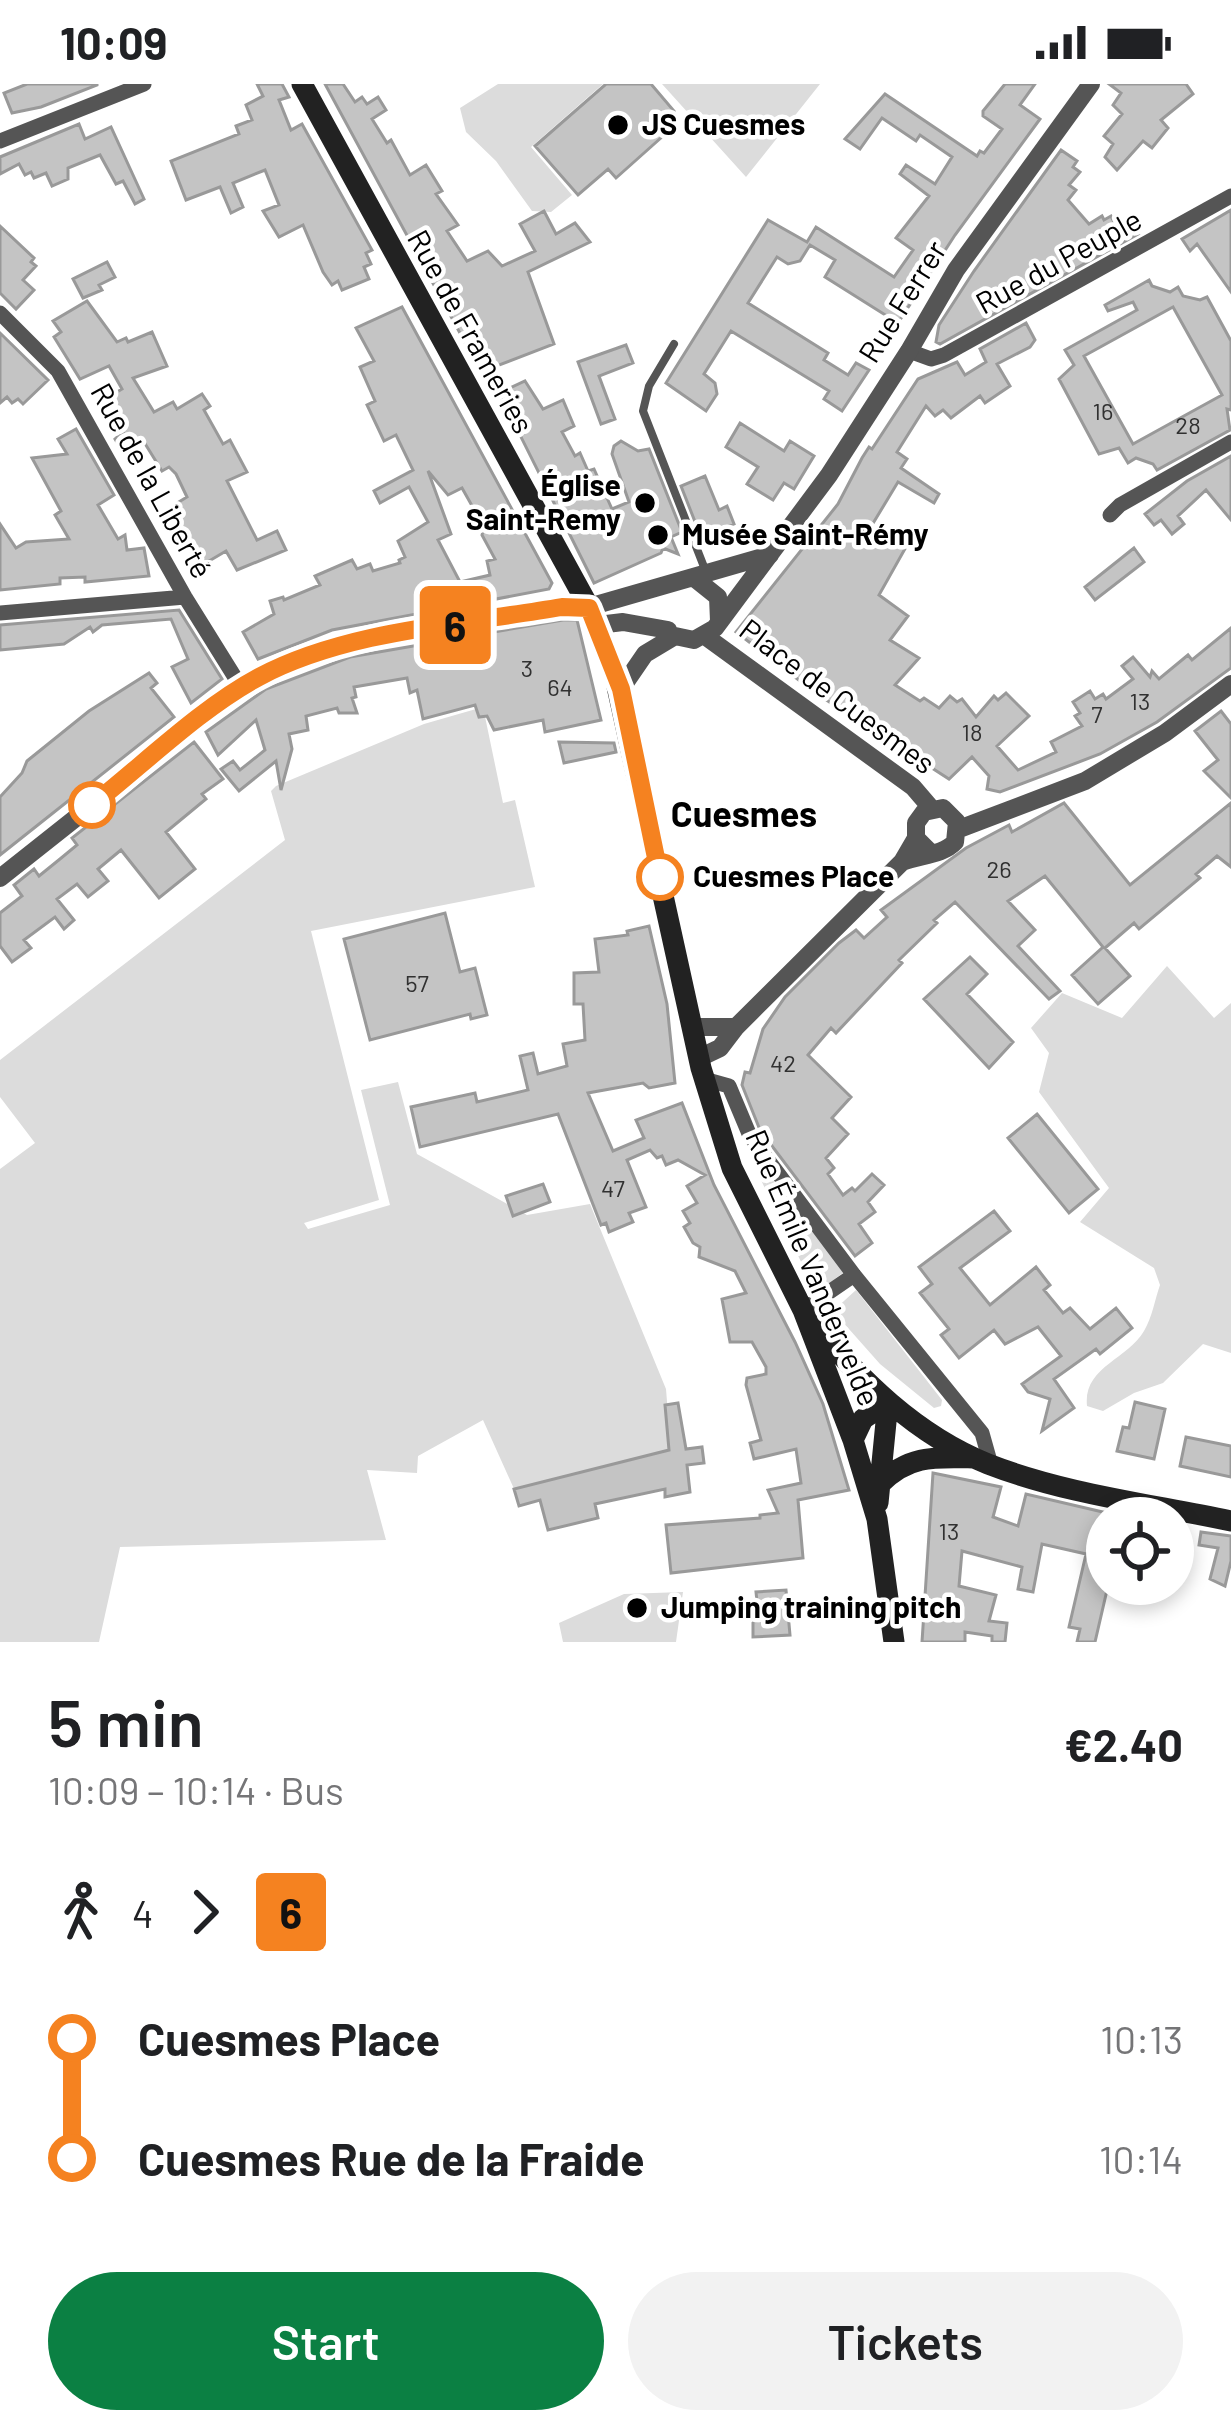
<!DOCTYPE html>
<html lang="en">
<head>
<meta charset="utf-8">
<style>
  body { margin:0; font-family:Barlow,sans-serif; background:#f2f2f2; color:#202124; height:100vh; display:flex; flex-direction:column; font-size:45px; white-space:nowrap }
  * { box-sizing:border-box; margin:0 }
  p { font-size:39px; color:#757577 }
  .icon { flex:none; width:66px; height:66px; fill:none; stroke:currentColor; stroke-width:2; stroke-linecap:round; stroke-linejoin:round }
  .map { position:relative; height:1558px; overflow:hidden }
  .panel { display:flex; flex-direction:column; background:#fff; flex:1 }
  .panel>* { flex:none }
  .badge { padding:0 24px; border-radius:9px; font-size:42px; line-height:78px }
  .fabs { position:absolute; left:1086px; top:1413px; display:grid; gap:24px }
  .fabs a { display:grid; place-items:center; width:108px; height:108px; border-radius:50%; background:#fff; box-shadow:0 6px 18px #0003; font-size:60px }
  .map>.badge { position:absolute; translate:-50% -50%; box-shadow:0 0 0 6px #fff }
  .legs { display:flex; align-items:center; gap:18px; height:132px; padding:0 48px; font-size:39px }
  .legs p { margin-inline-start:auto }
  .headline { display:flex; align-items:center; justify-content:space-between; height:204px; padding:0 48px }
  h1 { font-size:66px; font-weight:600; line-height:90px }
  .button { display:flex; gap:24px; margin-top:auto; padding:24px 48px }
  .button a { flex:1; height:138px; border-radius:72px; background:#0b8043; color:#fff; font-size:48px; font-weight:600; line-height:138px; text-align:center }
  .button a+a { background:#f2f2f2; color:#202124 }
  ul { padding:0 48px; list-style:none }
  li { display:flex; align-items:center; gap:42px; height:120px; font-size:45px }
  li i { display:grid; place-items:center; width:18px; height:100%; margin:0 15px; background:currentColor }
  li i::after { content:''; width:30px; height:30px; margin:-15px; border:9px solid; border-radius:50%; background:#fff }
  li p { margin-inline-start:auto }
  li:first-child i { background:linear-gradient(#0000 50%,currentColor 0) }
  li:last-child i { background:linear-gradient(currentColor 50%,#0000 0) }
  .status { display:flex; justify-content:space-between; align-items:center; height:84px; padding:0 60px; background:#fff; direction:ltr }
  .status svg { height:33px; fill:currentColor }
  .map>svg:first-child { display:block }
</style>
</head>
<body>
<div class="status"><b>10:09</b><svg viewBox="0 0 49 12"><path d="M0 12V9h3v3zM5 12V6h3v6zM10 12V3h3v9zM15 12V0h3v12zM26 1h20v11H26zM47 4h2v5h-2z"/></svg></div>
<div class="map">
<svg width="1231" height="1558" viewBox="0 0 1231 1558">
  <rect width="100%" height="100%" fill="#fff"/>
  <path fill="#dcdcdc" d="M 498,0 L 603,0 L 531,63 L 572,111 L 551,128 L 532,127 L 496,77 L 466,48 L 460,24 Z
    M 662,0 L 820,0 L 746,93 Z
    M 483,623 L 503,719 L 515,716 L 535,803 L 311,847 L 379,1116 L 304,1139 L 308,1145 L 390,1121 L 361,1006 L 398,998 L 417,1070 L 527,1131 L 590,1120 L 666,1305 L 671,1367 L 515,1407 L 483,1336 L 418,1372 L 417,1389 L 367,1386 L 386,1456 L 120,1463 L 99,1558 L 0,1558 L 0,1085 L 35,1059 L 0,1013 L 0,976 L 285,756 L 271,707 L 276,702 L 424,640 Z
    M 1167,882 L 1214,934 L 1231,919 L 1231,1269 L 1203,1260 L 1163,1299 L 1134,1309 L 1103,1327 L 1087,1322 C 1083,1283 1127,1276 1144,1247 C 1152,1234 1155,1215 1160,1201 L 1154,1184 L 1080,1138 L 1109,1104 L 1039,1008 L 1049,969 L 1031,944 L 1062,909 L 1122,934 Z
    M 765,1086 L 844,1188 L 823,1204 L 816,1204 L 807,1190 L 758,1090 Z
    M 856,1206 L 942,1316 L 941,1322 L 934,1324 L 880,1280 L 833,1227 Z
    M 683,1508 L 676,1558 L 563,1558 L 559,1539 L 624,1510 Z"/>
  <path fill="#c4c4c4" stroke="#999" stroke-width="3" fill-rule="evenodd" d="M 27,0 L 97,0 L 97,1 L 41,23 L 12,29 L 4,9 Z
    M 257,0 L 282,0 L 289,13 L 279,16 L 291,46 L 302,40 L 372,166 L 366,169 L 371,180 L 364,183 L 369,195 L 342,206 L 338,197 L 332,201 L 323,188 L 303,141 L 279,153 L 263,127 L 279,121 L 265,86 L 233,99 L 243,123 L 231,129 L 220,103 L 186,116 L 171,77 L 239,50 L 236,42 L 252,36 L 246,21 L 263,12 Z
    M 325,0 L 343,0 L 355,18 L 362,13 L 367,20 L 378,13 L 386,26 L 372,35 L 387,59 L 391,56 L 410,91 L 426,81 L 442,107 L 436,110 L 458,141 L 447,147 L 467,177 L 488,167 L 502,182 L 535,167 L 520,140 L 544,127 L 556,150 L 575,139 L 590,158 L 528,188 L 554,260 L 481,288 Z
    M 606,0 L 651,0 L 674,27 L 664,36 L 672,44 L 616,94 L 608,85 L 578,111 L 535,62 Z
    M 1005,0 L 1035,0 L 1020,21 L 1040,35 L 955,151 L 898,239 L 825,193 L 835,176 L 810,161 L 800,177 L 788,180 L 777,173 L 748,219 L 828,269 L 824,276 L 848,291 L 856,279 L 869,286 L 842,327 L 824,315 L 829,307 L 731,247 L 704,290 L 715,299 L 717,310 L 706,327 L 666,299 L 768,136 L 807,158 L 816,143 L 894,193 L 913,166 L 896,154 L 929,112 L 900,90 L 906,81 L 935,100 L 952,73 L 920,51 L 916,57 L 882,34 L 860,65 L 845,55 L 885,10 L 977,72 L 980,67 L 984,69 L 1002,45 L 983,32 L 983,27 Z
    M 1109,0 L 1186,0 L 1193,10 L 1161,36 L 1168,44 L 1152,64 L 1143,57 L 1117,86 L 1105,73 L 1113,60 L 1104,52 L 1122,30 L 1113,21 L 1121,9 Z
    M 79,40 L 85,55 L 111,43 L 144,115 L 135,120 L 123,97 L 116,100 L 100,71 L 68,84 L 68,95 L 52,102 L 46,89 L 34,94 L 31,88 L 25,91 L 19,80 L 0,90 L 0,73 Z
    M 1061,66 L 1077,77 L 1073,83 L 1080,88 L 1069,101 L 1076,106 L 1068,116 L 1089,140 L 1102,132 L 1104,136 L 1111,132 L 1115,140 L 1124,135 L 1138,150 L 940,260 L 936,258 L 939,241 L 974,187 Z
    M 1231,126 L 1231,208 L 1197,160 L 1190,167 L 1182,155 Z
    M 0,142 L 34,174 L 31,178 L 36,182 L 23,196 L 34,206 L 16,225 L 0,209 Z
    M 107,178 L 115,193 L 99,201 L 102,206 L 83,214 L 73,195 Z
    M 1149,196 L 1152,202 L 1170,208 L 1178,203 L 1183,212 L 1200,216 L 1207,213 L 1231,257 L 1231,326 L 1227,325 L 1230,346 L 1157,386 L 1153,380 L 1136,374 L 1128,379 L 1119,364 L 1099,370 L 1059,295 L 1074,281 L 1065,266 L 1137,226 L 1133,218 L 1108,227 L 1105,221 ZM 1173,223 L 1222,311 L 1133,360 L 1084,272 Z
    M 87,217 L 117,258 L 126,254 L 128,258 L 152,248 L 167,282 L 133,294 L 154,328 L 173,318 L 177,325 L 202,310 L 210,322 L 204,326 L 223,360 L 230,356 L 247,388 L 227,397 L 257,456 L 277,447 L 286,466 L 237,486 L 226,467 L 199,483 L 185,458 L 178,462 L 159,430 L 187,413 L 176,390 L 169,383 L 162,387 L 144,358 L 124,370 L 115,355 L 123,348 L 99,319 L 122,305 L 109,282 L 80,295 L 54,253 L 61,248 L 53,237 Z
    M 402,223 L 552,499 L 549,505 L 332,546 L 258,575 L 243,548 L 274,530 L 270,517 L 283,513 L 284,516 L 320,501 L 315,492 L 352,476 L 357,485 L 370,480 L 373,487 L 400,479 L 399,476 L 405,473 L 398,457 L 428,438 L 409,403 L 380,419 L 374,407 L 413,386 L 396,351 L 384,357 L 367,321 L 375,317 L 360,283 L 374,277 L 356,244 ZM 428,387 L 448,411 L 462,404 L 484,443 L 482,451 L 495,475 L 487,477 L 490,491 L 460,498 L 438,456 L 451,450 Z
    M 1026,239 L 1035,256 L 1030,263 L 997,280 L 1010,302 L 985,319 L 980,312 L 951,334 L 943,326 L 935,332 L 926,322 L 897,368 L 907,375 L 901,384 L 939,410 L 934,419 L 898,398 L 872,441 L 906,463 L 879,511 L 908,532 L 890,556 L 919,574 L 895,601 L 920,617 L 924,614 L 939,624 L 950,612 L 957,618 L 962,615 L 976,633 L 994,612 L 998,616 L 1006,609 L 1029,632 L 997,662 L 1018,686 L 1056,668 L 1051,658 L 1082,642 L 1075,632 L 1080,629 L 1073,618 L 1090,607 L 1095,615 L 1103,610 L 1106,615 L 1133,595 L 1122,582 L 1133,573 L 1150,593 L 1152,587 L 1159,595 L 1188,571 L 1192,576 L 1231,544 L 1231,584 L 1157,638 L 1100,670 L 1000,708 L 987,705 L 989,692 L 972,673 L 949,695 L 817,610 L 736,548 L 838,420 L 862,374 L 869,363 L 872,365 L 918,295 L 957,278 L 965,291 L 986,278 L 980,265 Z
    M 0,249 L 48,296 L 23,320 L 18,315 L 12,319 L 7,313 L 0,319 Z
    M 626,261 L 633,279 L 599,292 L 615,335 L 601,340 L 578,278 Z
    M 525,297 L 543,325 L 563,316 L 574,342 L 562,348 L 575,372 L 580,369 L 588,387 L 594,385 L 612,425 L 629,418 L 612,370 L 614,362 L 621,357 L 638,367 L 649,365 L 682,448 L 671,453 L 678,470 L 663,464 L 661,469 L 594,499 L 499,309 Z
    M 740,339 L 784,367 L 790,357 L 814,372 L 794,405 L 784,399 L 773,416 L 747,400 L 758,383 L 726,363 Z
    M 76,345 L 114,411 L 98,421 L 118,455 L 125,451 L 127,466 L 144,464 L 149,492 L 85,498 L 85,493 L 60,494 L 60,500 L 0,506 L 0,440 L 16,464 L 26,458 L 69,455 L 55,431 L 61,427 L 32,374 L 67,370 L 58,355 Z
    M 1231,372 L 1231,436 L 1206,406 L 1178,432 L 1184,440 L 1172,450 L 1161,436 L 1154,441 L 1145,430 L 1187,397 Z
    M 705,392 L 719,426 L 727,422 L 734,440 L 701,453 L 681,402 Z
    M 1134,464 L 1144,478 L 1095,516 L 1085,503 Z
    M 179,526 L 222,595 L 191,619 L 172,583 L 188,575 L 171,535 L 102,541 L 93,548 L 90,543 L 64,560 L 0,566 L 0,541 Z
    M 563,536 L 577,536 L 601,636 L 545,648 L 543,636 L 494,646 L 487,632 L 479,633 L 475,621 L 423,635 L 417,606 L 410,609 L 407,594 L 354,603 L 356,613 L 352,614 L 357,629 L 339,629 L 337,624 L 306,632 L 308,646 L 289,650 L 292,665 L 281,706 L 276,677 L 239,707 L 221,685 L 233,677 L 240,686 L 265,666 L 256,636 L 218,671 L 206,648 L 266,605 L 350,573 Z
    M 149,589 L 157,599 L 151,604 L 174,633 L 0,771 L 0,713 L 22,689 L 27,677 L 89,627 Z
    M 1221,627 L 1231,640 L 1231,714 L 1204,687 L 1218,676 L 1195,647 Z
    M 194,658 L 223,695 L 202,710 L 206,715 L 166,748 L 195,785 L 159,814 L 121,766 L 98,785 L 108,797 L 88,813 L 77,800 L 57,815 L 74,836 L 64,845 L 55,833 L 24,856 L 31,864 L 12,878 L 0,862 L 0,829 L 22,812 L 14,801 L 34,785 L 39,792 L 60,775 L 77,761 L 72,754 Z
    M 559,658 L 614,659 L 616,668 L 564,679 Z
    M 1064,719 L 1130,801 L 1231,719 L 1231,783 L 1217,772 L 1196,790 L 1200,794 L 1139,845 L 1134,839 L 1105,864 L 1130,892 L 1098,920 L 1072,891 L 1103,863 L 1045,792 L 1008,817 L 1035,846 L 1018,862 L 1060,907 L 1049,915 L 955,818 L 934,836 L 937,839 L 899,876 L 902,879 L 836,949 L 831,944 L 808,971 L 851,1013 L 832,1034 L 848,1050 L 826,1074 L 834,1084 L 828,1090 L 843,1111 L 852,1104 L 855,1107 L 872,1090 L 884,1101 L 868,1118 L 875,1128 L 859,1140 L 872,1159 L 855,1172 L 760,1046 L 742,1001 L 745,988 L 750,989 L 763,945 L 785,913 L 839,859 L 856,846 L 864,854 L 887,833 L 881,826 L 966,764 L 1009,741 L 1012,748 Z
    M 445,829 L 460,888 L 475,884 L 487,931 L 471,935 L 470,930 L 370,956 L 344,855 Z
    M 649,842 L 667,920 L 675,999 L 649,1004 L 643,999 L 588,1009 L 613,1067 L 644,1054 L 636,1036 L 682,1019 L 714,1101 L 795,1258 L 823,1320 L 849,1406 L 798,1416 L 803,1474 L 671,1489 L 666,1441 L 760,1434 L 760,1431 L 778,1429 L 768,1406 L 801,1399 L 796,1365 L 754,1375 L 750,1359 L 761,1356 L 746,1301 L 747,1294 L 766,1290 L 766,1283 L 752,1258 L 730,1258 L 722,1215 L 746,1209 L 735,1187 L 699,1173 L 700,1163 L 693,1159 L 684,1143 L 690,1139 L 683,1127 L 697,1119 L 687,1102 L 705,1091 L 678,1076 L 666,1081 L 662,1072 L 657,1074 L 650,1066 L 627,1076 L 646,1123 L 629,1129 L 633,1138 L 609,1148 L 606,1139 L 601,1141 L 558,1030 L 420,1063 L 411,1023 L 475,1009 L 477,1018 L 528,1006 L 520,972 L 533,969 L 538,990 L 567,982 L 563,960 L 585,956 L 583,920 L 574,920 L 574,889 L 599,888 L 595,855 L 628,851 L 627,847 Z
    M 970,873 L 987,890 L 967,910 L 1013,958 L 989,984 L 924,915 Z
    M 1037,1030 L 1098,1105 L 1069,1129 L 1008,1054 Z
    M 543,1100 L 550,1118 L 513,1132 L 506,1112 Z
    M 994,1127 L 1010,1147 L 960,1184 L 990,1221 L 1036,1183 L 1050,1201 L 1044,1206 L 1063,1229 L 1070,1224 L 1090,1245 L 1116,1224 L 1132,1244 L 1100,1270 L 1096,1265 L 1054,1295 L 1074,1324 L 1042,1347 L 1050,1315 L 1028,1308 L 1022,1300 L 1061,1272 L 1038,1243 L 1005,1260 L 994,1246 L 959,1274 L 941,1251 L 949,1245 L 920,1209 L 932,1200 L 919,1183 Z
    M 1135,1318 L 1165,1325 L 1154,1375 L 1117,1367 L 1123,1343 L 1129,1344 Z
    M 678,1319 L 686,1365 L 702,1363 L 704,1379 L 687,1381 L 690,1408 L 665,1413 L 665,1405 L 595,1420 L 598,1434 L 548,1446 L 540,1416 L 519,1422 L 514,1405 L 669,1366 L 665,1321 Z
    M 1186,1353 L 1231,1362 L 1231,1393 L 1180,1382 Z
    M 933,1389 L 1001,1403 L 993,1433 L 1018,1442 L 1026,1410 L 1107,1429 L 1107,1506 L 1095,1558 L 1077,1558 L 1080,1545 L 1069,1543 L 1086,1470 L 1042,1460 L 1033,1508 L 1018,1505 L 1022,1483 L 962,1467 L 959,1502 L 996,1511 L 989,1537 L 1007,1539 L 1005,1558 L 992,1558 L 992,1552 L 965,1548 L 965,1558 L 922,1558 Z
    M 1201,1448 L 1231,1452 L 1231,1477 L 1225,1502 L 1210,1495 L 1218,1464 L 1199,1461 Z
    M 786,1506 L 790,1551 L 753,1553 L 753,1538 L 759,1537 L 756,1508 Z"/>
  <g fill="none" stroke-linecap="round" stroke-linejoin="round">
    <path stroke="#555" stroke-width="8" d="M 674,260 L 649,302 L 643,327 L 706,488"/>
    <path stroke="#555" stroke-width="15" d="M 0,57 L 144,0
      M 0,229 L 58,287 L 185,513 L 241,603
      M 909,267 L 931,275 L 944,271 L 1231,112
      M 1110,431 L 1120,421 L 1231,358
      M 0,529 L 185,513
      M 704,995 L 729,1002 L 750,1052 L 854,1191 L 982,1349 L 991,1381
      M 803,1226 L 854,1191"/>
    <path stroke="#555" stroke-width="18" d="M 693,493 L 718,513 L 719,537
      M 598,541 L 623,538 L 668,546
      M 705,552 L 913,703 L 931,724
      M 621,605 L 645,570 L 675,552 L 694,556 L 715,544 L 829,391 L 909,267 L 956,186 L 1091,0
      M 959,745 L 1085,697 L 1165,649 L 1231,600
      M 902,778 C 920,771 943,771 955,758 L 957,738 L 943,724 L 924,728 L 916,739 L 916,754 L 929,767
      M 0,794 L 241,603 L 263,591 L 346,560 L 562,523 L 589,523 L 770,471
      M 691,943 L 736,943
      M 699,974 L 720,964 L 736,943 L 902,778 L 916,754"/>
    <path stroke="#222" stroke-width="21" d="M 302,0 L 589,523 L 610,571 L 701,984 L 732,1084 L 803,1226 L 853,1356 L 877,1435 L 894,1558
      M 811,1236 C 859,1295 916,1351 988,1380 C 1065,1410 1151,1420 1231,1437
      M 853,1356 L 863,1335 L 888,1318
      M 880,1400 C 908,1371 934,1373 973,1374
      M 878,1419 L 888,1318"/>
  </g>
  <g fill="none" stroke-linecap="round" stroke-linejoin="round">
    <defs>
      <path id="line-1" d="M 92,721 C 144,680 201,624 259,593 C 347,546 464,540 562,523 L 589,524 L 621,605 L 660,793"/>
    </defs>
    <use href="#line-1" stroke="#fff" stroke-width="27"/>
    <use href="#line-1" stroke="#f58220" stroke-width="18"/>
  </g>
  <g fill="#000" stroke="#fff" stroke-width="4.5">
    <circle cx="618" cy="41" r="12"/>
    <circle cx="645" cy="419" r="12"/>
    <circle cx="658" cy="451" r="12"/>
    <circle cx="637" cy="1524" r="12"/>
  </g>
  <g fill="#fff" stroke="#f58220" stroke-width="6">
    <circle cx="92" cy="721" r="21"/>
    <circle cx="660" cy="793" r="21"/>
  </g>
  <g text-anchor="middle" stroke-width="9" stroke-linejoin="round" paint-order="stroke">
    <g font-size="24" fill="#313131">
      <text x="1103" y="336">16</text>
      <text x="1188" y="350">28</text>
      <text x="527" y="593">3</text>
      <text x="560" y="612">64</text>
      <text x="1140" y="626">13</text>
      <text x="1097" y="639">7</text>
      <text x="972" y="657">18</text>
      <text x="999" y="794">26</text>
      <text x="417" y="908">57</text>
      <text x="783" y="988">42</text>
      <text x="613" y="1113">47</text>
      <text x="949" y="1456">13</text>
    </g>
    <g font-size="30" font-weight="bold" fill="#000" stroke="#fff" text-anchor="start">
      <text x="642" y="51">JS Cuesmes</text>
      <text x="621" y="412" text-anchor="end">Église<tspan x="621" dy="34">Saint-Remy</tspan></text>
      <text x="682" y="461">Musée Saint-Rémy</text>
      <text x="661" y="1534">Jumping training pitch</text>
    </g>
    <g font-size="30" fill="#000" stroke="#fff">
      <text transform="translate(1059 178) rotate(-29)" y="10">Rue du Peuple</text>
      <text transform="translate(903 218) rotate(-58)" y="10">Rue Ferrer</text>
      <text transform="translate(470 248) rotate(61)" y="10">Rue de Frameries</text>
      <text transform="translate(151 397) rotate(61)" y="10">Rue de la Liberté</text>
      <text transform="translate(837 613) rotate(37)" y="10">Place de Cuesmes</text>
      <text transform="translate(812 1184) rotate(67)" y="10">Rue Émile Vandervelde</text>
    </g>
    <g font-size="30" font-weight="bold" fill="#000" stroke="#fff" text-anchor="start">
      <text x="693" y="803">Cuesmes Place</text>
    </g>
    <g font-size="36" font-weight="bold" fill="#000" stroke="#fff">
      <text x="744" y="743">Cuesmes</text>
    </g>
  </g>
</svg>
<div class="fabs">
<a><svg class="icon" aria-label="locate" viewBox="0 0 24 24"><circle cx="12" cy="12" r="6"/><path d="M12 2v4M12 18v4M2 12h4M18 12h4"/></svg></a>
</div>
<b class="badge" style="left:455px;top:541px;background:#f58220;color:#111">6</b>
</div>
<section class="panel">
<div class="headline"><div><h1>5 min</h1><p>10:09 – 10:14 · Bus</p></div><b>€2.40</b></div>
<div class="legs"><svg class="icon" aria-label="walk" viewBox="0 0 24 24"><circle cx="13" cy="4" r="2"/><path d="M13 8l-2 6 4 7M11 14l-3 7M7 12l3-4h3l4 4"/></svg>4<svg class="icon" aria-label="forward" viewBox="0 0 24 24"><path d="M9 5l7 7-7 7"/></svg><b class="badge" style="background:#f58220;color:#111">6</b></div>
<ul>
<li><i style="color:#f58220"></i><b>Cuesmes Place</b><p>10:13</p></li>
<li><i style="color:#f58220"></i><b>Cuesmes Rue de la Fraide</b><p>10:14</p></li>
</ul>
<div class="button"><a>Start</a><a>Tickets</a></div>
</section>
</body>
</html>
